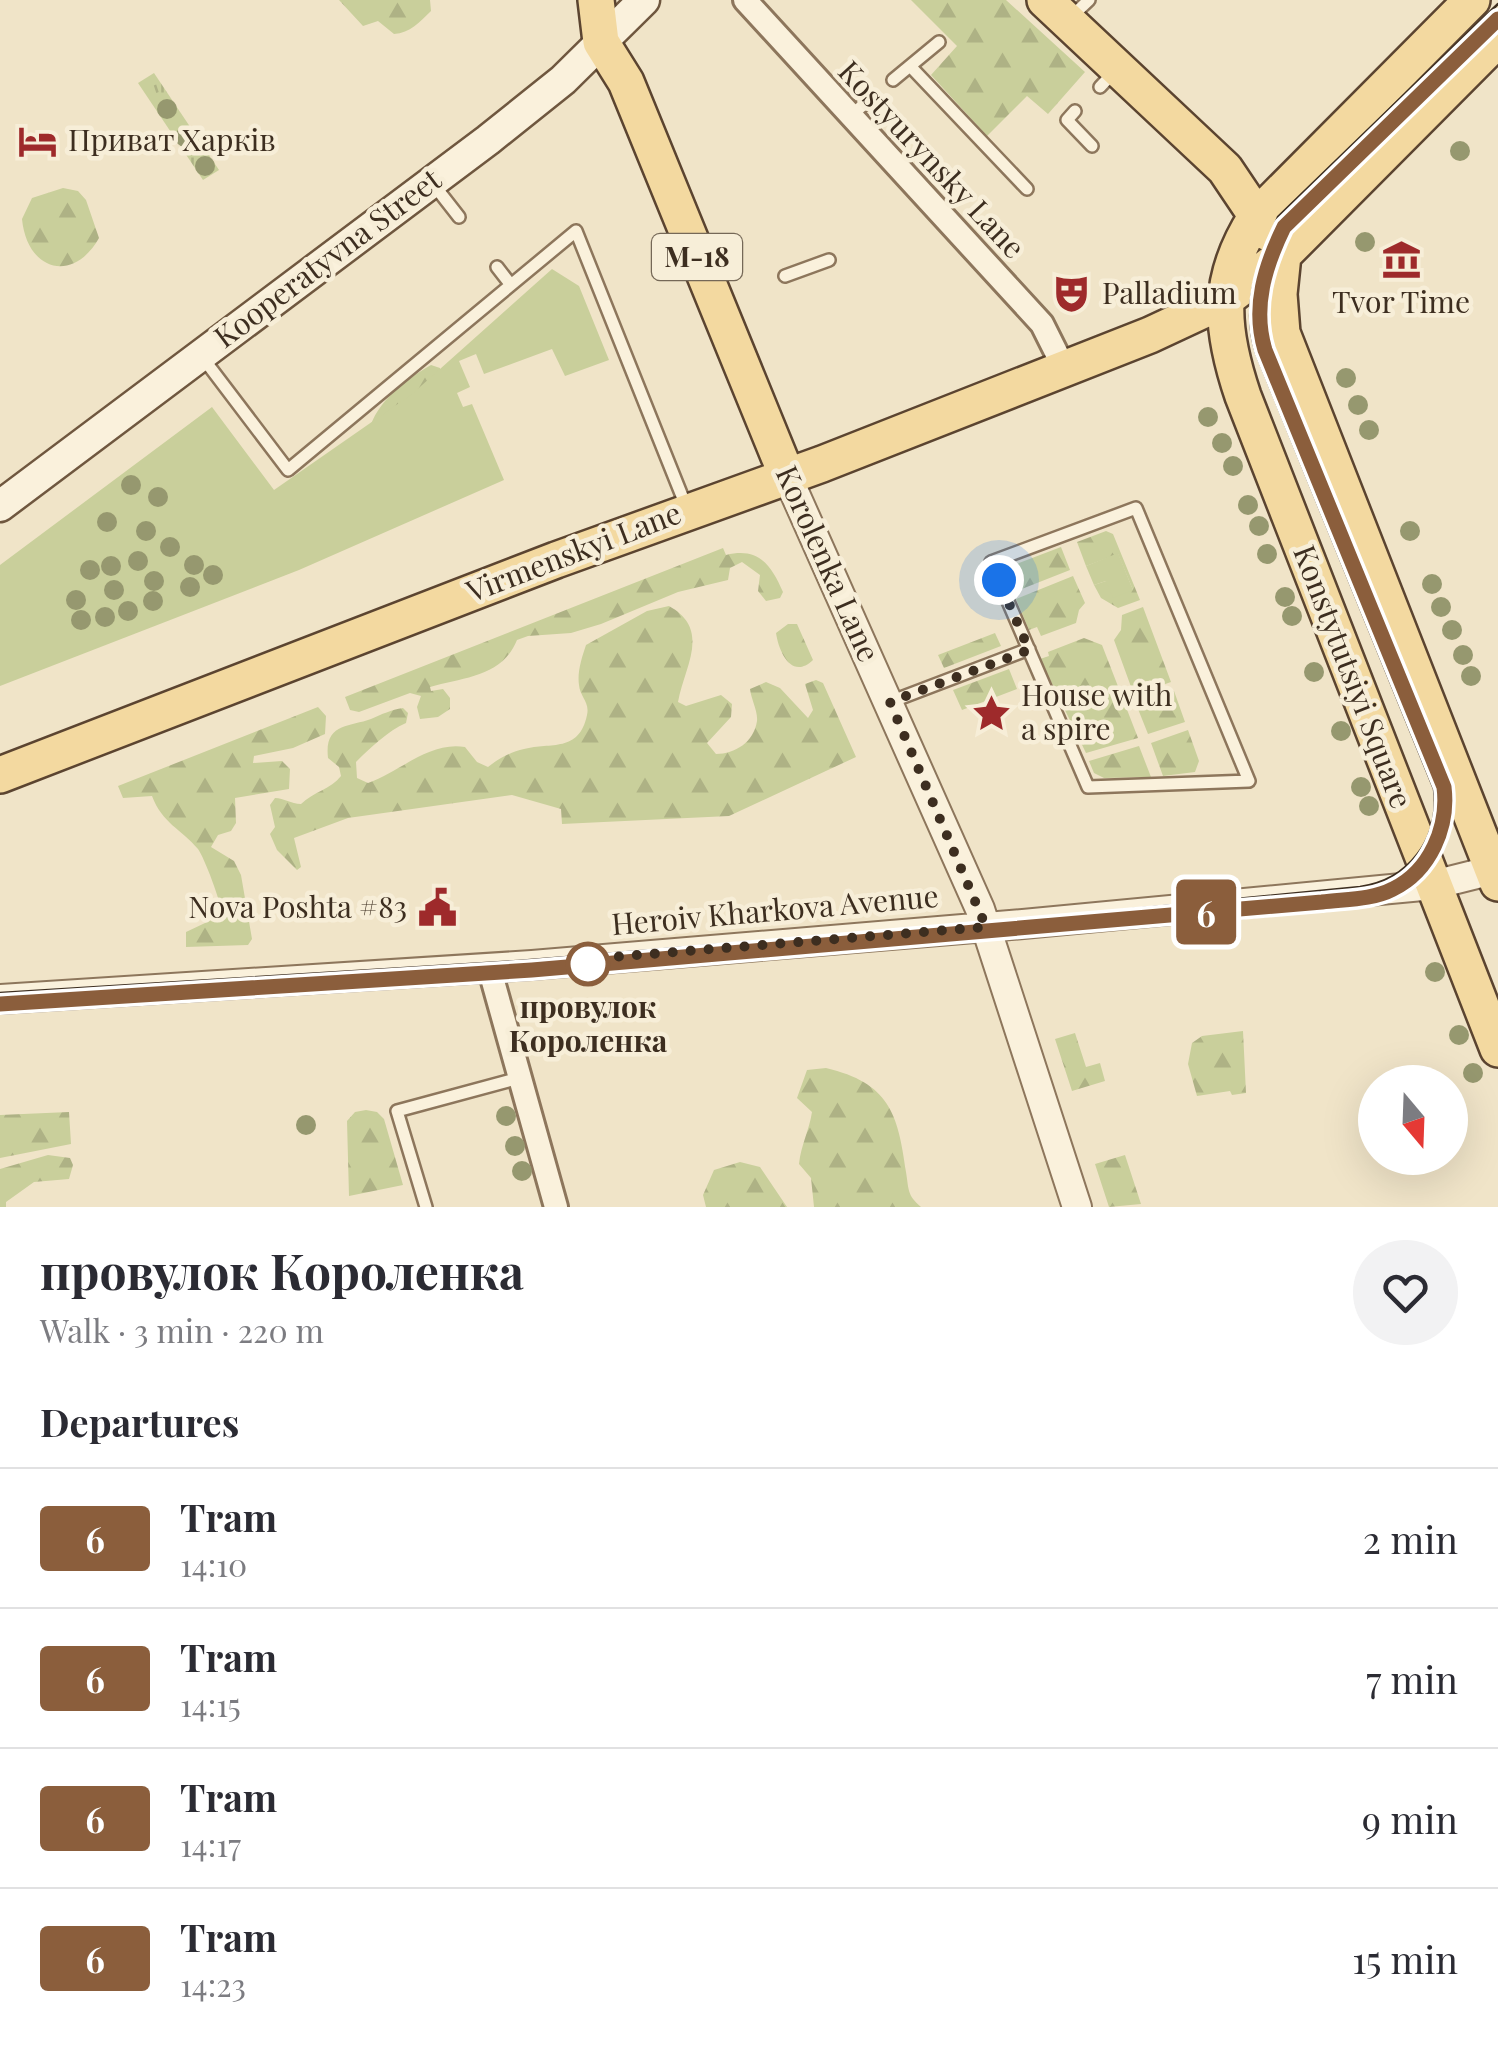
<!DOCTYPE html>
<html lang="en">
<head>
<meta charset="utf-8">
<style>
  body { margin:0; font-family:"Playfair Display",serif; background:#f2f2f3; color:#2b2b33; height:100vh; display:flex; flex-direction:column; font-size:38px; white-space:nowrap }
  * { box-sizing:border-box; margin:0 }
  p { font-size:32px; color:#7c7c81 }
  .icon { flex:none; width:55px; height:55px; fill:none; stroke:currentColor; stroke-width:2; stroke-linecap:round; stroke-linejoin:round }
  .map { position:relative; height:1207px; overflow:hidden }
  .sheet { display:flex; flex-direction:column; background:#fff; flex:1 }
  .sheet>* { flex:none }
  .badge { padding:0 20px; border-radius:8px; font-size:35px; line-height:65px }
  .needle { width:65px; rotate:161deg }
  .fabs { position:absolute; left:1358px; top:1065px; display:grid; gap:20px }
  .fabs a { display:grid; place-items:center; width:110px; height:110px; border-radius:50%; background:#fff; box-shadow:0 10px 40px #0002; font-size:50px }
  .you { position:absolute; width:50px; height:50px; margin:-25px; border:8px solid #fff; border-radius:50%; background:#1a73e8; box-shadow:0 0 0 15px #1a73e833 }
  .map>.badge { position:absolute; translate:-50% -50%; box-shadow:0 0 0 5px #fff }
  h2 { padding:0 40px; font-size:38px; line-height:90px }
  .round { display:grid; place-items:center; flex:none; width:105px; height:105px; border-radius:52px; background:#f2f2f3 }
  .summary { display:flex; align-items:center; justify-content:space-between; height:170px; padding:0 40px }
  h1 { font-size:48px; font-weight:700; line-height:75px }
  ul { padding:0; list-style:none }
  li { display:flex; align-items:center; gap:30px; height:140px; padding:0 40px; border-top:2px solid #e1e1e2 }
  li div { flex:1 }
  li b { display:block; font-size:38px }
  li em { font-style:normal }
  li .badge { min-width:110px; font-weight:700; text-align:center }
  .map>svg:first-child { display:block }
</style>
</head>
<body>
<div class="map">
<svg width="1498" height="1207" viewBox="0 0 1498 1207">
  <defs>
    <pattern id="grass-tufts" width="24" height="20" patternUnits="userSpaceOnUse" patternTransform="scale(2.5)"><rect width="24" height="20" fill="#c9cf9b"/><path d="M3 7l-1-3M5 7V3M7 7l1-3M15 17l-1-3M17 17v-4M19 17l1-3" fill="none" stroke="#aeb285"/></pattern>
    <pattern id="forest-firs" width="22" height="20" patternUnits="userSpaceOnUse" patternTransform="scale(2.5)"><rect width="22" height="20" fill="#c9cf9b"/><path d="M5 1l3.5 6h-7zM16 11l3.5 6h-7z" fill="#aeb285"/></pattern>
  </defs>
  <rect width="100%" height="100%" fill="#f0e4c8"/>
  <path fill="url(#grass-tufts)" d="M 154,73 L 219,170 L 203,180 L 138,83 Z"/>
  <path fill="url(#forest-firs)" d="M 339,0 L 430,0 L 431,11 C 420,22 410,33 394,34 L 378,21 L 363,26 Z
    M 911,0 L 1006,0 L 1085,72 L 1048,114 L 1027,96 L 987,136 L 931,75 L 957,46 Z
    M 63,188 L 78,191 L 86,200 L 99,238 C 73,284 27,271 22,219 L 32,198 Z
    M 431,365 L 440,368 L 441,382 L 369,431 C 376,402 406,379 431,365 Z
    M 1106,531 L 1113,534 L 1140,600 L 1118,608 L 1101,598 L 1094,585 L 1106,581 L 1133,590 L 1118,554 L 1086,566 L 1077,542 Z
    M 1061,547 L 1070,570 L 1014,592 L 1013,569 L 1019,563 Z
    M 723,548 L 726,555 C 759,547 771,565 783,592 L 780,598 L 766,601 L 758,591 L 760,575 L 742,562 L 730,568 L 728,580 L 678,592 L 601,624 L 571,633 L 528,636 L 517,640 C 502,677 464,677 430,687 L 431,691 L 443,689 L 450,698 L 450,709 L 438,717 L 420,719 L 417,707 L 421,696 L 410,693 L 359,712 L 350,710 L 345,697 Z
    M 1073,576 L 1085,603 L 1079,610 L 1076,623 L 1041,636 L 1037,627 L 1029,630 L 1016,599 Z
    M 669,606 C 712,630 684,667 678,702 L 686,706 L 721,695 L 732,704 L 731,717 L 707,743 L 716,754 C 735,754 754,742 757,721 C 758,711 751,699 750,689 L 766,682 L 780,688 L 808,718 L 813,710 L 805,684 L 816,680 L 823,683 L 856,757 L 729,816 L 562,824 L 561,809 L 512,795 L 348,818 L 294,838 L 301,867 L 297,870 L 277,850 L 270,834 L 275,827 L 270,805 L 275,798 C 284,798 291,804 301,804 C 313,792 331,789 341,776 L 339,767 L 328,758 C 324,723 349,727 371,719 C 382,714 391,710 403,708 L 408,713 L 406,723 C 388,731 371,747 356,762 L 357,778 L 368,783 C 400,772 429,741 465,747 L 477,762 L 488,767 C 498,759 510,752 524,749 C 551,742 579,753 587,715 C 590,702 580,697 579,685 C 577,672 582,657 586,645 L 647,611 Z
    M 1143,607 L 1171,682 L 1134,695 L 1114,640 L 1121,630 L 1122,615 Z
    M 788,624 L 797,624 L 813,660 C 792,680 779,653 776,633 Z
    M 995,633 L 1001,646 L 944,668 L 938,655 Z
    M 1084,638 L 1102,645 L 1138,738 L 1086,753 L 1040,659 L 1049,656 L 1048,652 Z
    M 1009,669 L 1017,689 L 962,710 L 953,690 Z
    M 1174,691 L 1185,722 L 1148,734 L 1136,704 Z
    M 318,707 L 326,716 L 325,734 L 293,748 L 254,756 L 253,763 L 282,761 L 290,769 L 289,789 L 235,798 L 236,823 L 231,831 L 218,835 L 211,847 L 234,861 L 241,875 L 252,939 L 248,945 L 186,947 L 186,932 L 222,915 C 222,904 204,857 198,849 C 181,829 162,823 152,796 L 123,798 L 118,786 Z
    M 1188,730 L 1199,761 L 1195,772 L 1163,776 L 1151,743 Z
    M 1139,746 L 1151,777 L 1104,778 L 1094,773 L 1089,761 Z
    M 1243,1031 L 1246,1093 L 1232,1095 L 1230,1091 L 1197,1096 L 1188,1064 L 1192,1043 L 1202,1036 Z
    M 1075,1033 L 1086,1067 L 1100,1063 L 1105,1081 L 1072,1091 L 1055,1039 Z
    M 826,1068 C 889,1083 898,1113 906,1172 C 909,1190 907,1195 921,1207 L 814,1207 L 811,1178 L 799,1164 C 801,1145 809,1131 812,1112 L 797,1098 L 807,1070 Z
    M 366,1110 L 377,1112 L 384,1119 L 403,1185 L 349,1196 L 347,1121 L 355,1112 Z
    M 69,1112 L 71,1144 L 0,1158 L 0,1115 Z
    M 48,1155 L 70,1158 L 73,1165 L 69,1179 L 34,1182 L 6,1202 L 6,1207 L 0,1207 L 0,1169 Z
    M 1125,1155 L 1141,1204 L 1109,1207 L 1095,1164 Z
    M 740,1162 L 760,1167 L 787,1207 L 706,1207 L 703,1195 L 714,1170 Z"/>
  <path fill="#c9cf9b" d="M 552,269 L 579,286 L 609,360 L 565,376 L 552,349 L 484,374 L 476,354 L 459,361 L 470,387 L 457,393 L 463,407 L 472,404 L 504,480 L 299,570 L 0,686 L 0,565 L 212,407 L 274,490 L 412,394 Z
    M 1118,553 L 1133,590 L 1113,598 L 1106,581 L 1094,585 L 1086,566 Z"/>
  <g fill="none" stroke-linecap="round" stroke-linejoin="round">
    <defs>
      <path id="service" d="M 1070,18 L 1089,0
        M 910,66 L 1027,189
        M 893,80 L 939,42
        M 1100,87 L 1115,71
        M 1075,111 L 1067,120 L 1092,146
        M 849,117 L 868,101
        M 434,185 L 459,217
        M 497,267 L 511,285
        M 785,276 L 829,260
        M 203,358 L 288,470 L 576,231 L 686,506
        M 1136,508 L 1249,781 L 1088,787 L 991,562 Z
        M 890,702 L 1029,649
        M 426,1207 L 397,1111 L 519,1078"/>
      <path id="minor" d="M 745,0 L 1042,324 L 1064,368
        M 489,967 L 556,1207"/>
      <path id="tertiary" d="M 787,476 L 980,909 L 1077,1207
        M 0,999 L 532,965 L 1023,924 L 1433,885 L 1493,870"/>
      <path id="secondary" d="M 0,506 L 488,140 L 563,80 L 644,0"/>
      <path id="primary" d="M 596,0 L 601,42 L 626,82 L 787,476
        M 1045,0 L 1225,169 L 1268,233
        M 1472,0 L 1256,217 C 1216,279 1220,328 1243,396 L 1498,1049
        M 1283,255 L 1279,294 L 1282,333 L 1498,883
        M 0,775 L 556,560 L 822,464 L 1150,335 L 1225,300 L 1283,255 L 1498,39"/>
    </defs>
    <use href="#service" stroke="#8d765c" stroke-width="16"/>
    <use href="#minor" stroke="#8d765c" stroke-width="28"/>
    <use href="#tertiary" stroke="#8d765c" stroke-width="32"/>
    <use href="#secondary" stroke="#6f573f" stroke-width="35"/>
    <use href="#primary" stroke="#5b4430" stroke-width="40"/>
    <use href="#service" stroke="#faf1dc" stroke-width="11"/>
    <use href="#minor" stroke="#faf1dc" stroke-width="22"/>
    <use href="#tertiary" stroke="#faf1dc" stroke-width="28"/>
    <use href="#secondary" stroke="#faf1dc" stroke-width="30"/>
    <use href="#primary" stroke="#f3d9a0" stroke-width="35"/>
    <path stroke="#3d2e20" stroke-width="2.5" d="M 0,993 L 518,961 L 1022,920 L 1360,887 C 1409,880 1440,839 1434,789 L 1256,353 C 1240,303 1259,263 1278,217 L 1498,4"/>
  </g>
  <g fill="#96986f">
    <circle cx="167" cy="109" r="10"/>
    <circle cx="185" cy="137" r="10"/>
    <circle cx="1460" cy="151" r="10"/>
    <circle cx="205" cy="166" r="10"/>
    <circle cx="1365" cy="242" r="10"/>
    <circle cx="1346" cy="378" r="10"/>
    <circle cx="1358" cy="405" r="10"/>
    <circle cx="1208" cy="417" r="10"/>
    <circle cx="1369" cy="430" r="10"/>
    <circle cx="1222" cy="443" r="10"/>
    <circle cx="1233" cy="466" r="10"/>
    <circle cx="131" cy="485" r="10"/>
    <circle cx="158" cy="497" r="10"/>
    <circle cx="1248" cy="505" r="10"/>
    <circle cx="107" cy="522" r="10"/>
    <circle cx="1259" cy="526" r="10"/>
    <circle cx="146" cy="531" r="10"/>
    <circle cx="1410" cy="531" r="10"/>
    <circle cx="170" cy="547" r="10"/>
    <circle cx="1267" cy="554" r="10"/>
    <circle cx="138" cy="561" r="10"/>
    <circle cx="194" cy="565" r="10"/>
    <circle cx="111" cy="566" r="10"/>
    <circle cx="90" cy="570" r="10"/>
    <circle cx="213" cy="575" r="10"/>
    <circle cx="154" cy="581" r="10"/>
    <circle cx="1432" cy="584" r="10"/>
    <circle cx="190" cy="587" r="10"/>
    <circle cx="114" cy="590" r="10"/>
    <circle cx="1285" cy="597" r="10"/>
    <circle cx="76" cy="600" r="10"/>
    <circle cx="153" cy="601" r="10"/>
    <circle cx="1441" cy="607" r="10"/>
    <circle cx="128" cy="611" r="10"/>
    <circle cx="1292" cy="616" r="10"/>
    <circle cx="105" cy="617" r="10"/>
    <circle cx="81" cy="620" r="10"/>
    <circle cx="1452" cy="630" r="10"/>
    <circle cx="1463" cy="655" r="10"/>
    <circle cx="1314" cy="672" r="10"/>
    <circle cx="1471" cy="676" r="10"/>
    <circle cx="1341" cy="731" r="10"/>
    <circle cx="1361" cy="787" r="10"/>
    <circle cx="1369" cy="806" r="10"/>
    <circle cx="1435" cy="972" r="10"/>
    <circle cx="1459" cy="1035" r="10"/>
    <circle cx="1473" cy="1073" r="10"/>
    <circle cx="506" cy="1116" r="10"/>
    <circle cx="306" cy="1125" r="10"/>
    <circle cx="515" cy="1146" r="10"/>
    <circle cx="522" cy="1171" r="10"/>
  </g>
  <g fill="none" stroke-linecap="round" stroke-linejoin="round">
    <defs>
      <path id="line" d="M 0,1004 L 532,970 L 1322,902 C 1345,899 1372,900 1393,889 C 1430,871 1449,827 1444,787 L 1265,350 C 1252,307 1265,266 1284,227 L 1498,19"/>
    </defs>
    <use href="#line" stroke="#fff" stroke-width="22"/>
    <use href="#line" stroke="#8b5e3c" stroke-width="15"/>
    <path stroke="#3d2e20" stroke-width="10" stroke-dasharray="0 18" d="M 588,964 L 588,959 L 986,927 L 890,702 L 1029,650 L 999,580"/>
  </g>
  <defs>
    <symbol id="hotel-bare" viewBox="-9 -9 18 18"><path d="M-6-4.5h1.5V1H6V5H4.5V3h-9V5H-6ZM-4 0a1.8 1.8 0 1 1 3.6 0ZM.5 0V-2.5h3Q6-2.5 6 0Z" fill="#9e2a2b" stroke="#f7eed8" stroke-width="2.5" paint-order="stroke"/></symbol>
    <symbol id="museum-bare" viewBox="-9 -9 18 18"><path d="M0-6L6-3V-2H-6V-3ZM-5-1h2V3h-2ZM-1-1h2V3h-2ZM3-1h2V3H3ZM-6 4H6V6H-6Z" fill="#9e2a2b" stroke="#f7eed8" stroke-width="2.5" paint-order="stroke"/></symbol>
    <symbol id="theatre-bare" viewBox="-9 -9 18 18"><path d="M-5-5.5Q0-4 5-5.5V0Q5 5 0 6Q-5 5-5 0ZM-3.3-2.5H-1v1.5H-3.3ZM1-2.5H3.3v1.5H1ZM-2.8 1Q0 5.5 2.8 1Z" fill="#9e2a2b" stroke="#f7eed8" stroke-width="2.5" paint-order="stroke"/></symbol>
    <symbol id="sight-bare" viewBox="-9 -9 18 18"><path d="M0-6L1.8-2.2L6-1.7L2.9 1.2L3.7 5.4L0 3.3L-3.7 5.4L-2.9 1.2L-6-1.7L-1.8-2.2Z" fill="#9e2a2b" stroke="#f7eed8" stroke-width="2.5" paint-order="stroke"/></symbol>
    <symbol id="civic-bare" viewBox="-9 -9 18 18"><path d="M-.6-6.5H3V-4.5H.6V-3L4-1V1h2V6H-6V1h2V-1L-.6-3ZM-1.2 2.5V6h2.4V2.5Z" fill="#9e2a2b" stroke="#f7eed8" stroke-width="2.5" paint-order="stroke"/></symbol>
  </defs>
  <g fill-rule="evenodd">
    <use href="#hotel-bare" x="10" y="114" width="55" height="55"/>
    <use href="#museum-bare" x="1374" y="232" width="55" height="55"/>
    <use href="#theatre-bare" x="1044" y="266" width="55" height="55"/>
    <use href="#sight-bare" x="964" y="686" width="55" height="55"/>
    <use href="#civic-bare" x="410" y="880" width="55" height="55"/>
  </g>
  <circle fill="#fff" stroke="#8b5e3c" stroke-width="5" cx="588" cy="964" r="20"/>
  <g text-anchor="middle" stroke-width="9" stroke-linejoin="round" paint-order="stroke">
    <rect fill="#f7eed8" stroke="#756857" stroke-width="2.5" x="652" y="234" width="90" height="46" rx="8"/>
    <g font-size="28" font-weight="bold" fill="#3d2e20">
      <text x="697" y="267">М-18</text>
    </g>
    <g font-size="30" fill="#3d2e20" stroke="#f7eed8" text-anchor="start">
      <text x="68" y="151">Приват Харків</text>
      <text x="1102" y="304">Palladium</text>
      <text x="1401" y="313" text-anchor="middle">Tvor Time</text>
      <text x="1021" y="706">House with<tspan x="1021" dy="34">a spire</tspan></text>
      <text x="407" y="918" text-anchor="end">Nova Poshta #83</text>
    </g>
    <g font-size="30" fill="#3d2e20" stroke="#f7eed8">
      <text transform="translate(931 160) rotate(47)" y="10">Kostyurynsky Lane</text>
      <text transform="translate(328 259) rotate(-37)" y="10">Kooperatyvna Street</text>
      <text transform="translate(574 553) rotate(-21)" y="10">Virmenskyi Lane</text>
      <text transform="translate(827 564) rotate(66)" y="10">Korolenka Lane</text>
      <text transform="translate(1352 677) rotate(69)" y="10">Konstytutsiyi Square</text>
      <text transform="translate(775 911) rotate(-5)" y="10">Heroiv Kharkova Avenue</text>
    </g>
    <g font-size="30" font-weight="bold" fill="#3d2e20" stroke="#f7eed8">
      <text x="588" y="1018">провулок<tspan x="588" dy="34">Короленка</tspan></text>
    </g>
  </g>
</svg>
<div class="fabs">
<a><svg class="needle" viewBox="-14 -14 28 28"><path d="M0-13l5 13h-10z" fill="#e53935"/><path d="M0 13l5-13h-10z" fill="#7c7c81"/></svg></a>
</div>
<div class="you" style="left:999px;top:580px"></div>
<b class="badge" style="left:1206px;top:912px;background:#8b5e3c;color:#fff">6</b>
</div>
<section class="sheet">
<div class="summary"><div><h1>провулок Короленка</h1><p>Walk · 3 min · 220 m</p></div><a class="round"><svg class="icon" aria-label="heart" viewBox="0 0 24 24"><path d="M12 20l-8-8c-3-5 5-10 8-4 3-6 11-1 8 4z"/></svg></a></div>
<h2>Departures</h2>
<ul>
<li><span class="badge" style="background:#8b5e3c;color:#fff">6</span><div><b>Tram</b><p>14:10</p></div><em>2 min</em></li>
<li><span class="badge" style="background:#8b5e3c;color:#fff">6</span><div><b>Tram</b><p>14:15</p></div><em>7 min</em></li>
<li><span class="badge" style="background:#8b5e3c;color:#fff">6</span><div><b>Tram</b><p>14:17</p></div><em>9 min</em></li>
<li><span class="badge" style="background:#8b5e3c;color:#fff">6</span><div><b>Tram</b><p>14:23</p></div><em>15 min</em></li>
</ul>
</section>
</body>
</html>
